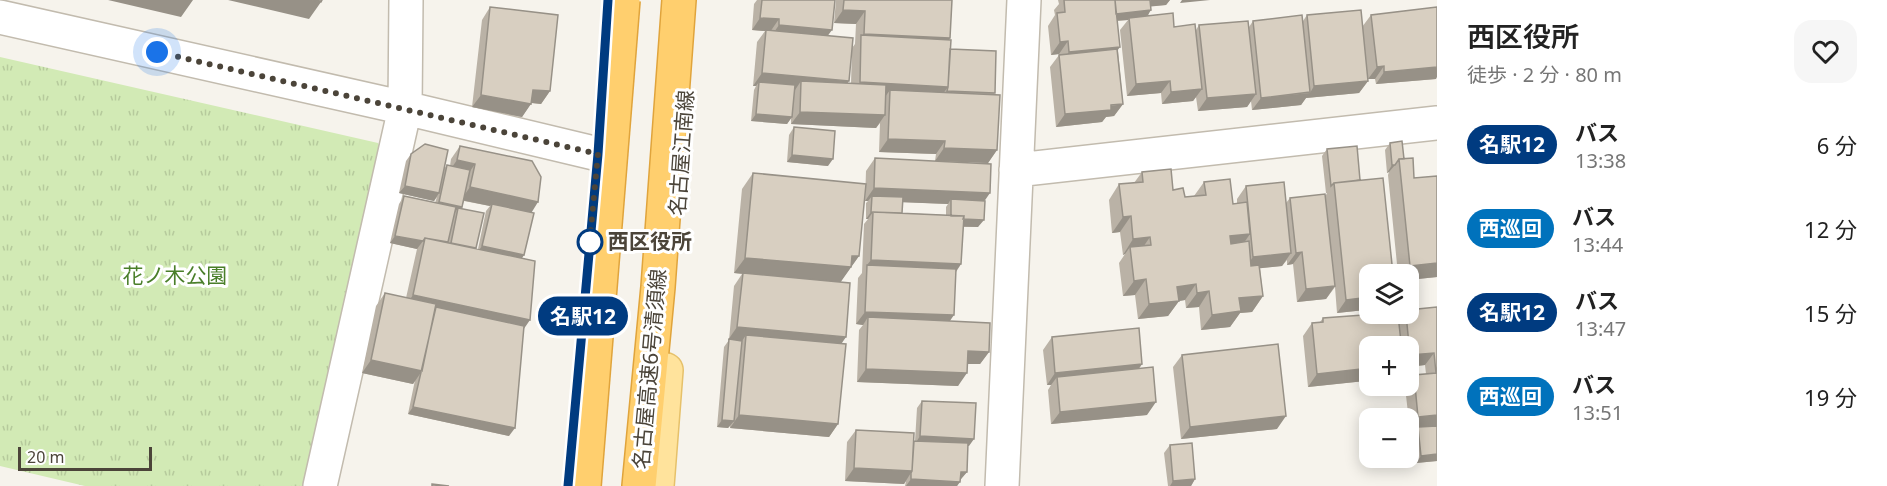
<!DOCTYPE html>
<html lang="ja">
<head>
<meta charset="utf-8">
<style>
  body { margin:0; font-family:"Noto Sans","Noto Sans JP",sans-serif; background:#f6f6f6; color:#222; height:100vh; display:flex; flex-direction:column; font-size:22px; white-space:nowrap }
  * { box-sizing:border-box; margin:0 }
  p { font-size:20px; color:#767676 }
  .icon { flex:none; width:33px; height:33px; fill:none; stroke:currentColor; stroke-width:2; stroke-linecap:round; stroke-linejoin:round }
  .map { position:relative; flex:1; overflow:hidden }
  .side { display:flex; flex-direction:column; background:#fff; width:450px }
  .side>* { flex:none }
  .badge { padding:0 12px; border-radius:20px; font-size:21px; line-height:39px }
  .controls { position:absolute; left:1359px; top:264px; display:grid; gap:12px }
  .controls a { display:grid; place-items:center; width:60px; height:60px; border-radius:12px; background:#fff; box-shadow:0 3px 15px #0003; font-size:30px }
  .scale { position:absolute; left:18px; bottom:15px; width:134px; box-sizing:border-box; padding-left:6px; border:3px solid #4b4439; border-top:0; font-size:16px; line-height:21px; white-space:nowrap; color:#4b4439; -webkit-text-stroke:4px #fff; paint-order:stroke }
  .you { position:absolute; width:30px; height:30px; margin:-15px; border:4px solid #fff; border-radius:50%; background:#1a73e8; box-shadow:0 0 0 9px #1a73e833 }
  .map>.badge { position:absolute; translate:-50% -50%; box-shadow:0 0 0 3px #fff }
  .round { display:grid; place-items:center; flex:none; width:63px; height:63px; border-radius:18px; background:#f6f6f6 }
  .headline { display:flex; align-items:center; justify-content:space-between; height:102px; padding:0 30px }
  h1 { font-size:28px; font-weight:600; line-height:45px }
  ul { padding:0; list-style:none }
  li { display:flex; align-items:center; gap:18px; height:84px; padding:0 30px }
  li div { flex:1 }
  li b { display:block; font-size:22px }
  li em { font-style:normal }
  li .badge { min-width:66px; font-weight:700; text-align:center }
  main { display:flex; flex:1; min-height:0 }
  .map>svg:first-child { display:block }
</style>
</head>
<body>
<main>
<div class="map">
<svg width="1437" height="486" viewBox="0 0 1437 486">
  <defs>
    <pattern id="park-tufts" width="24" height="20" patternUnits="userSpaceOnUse" patternTransform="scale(1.5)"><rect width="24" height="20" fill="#d2eab5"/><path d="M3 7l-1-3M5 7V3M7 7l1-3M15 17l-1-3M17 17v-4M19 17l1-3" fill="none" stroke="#b6ca9c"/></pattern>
  </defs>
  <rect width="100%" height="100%" fill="#f6f3ec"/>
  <path fill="url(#park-tufts)" d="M 0,57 L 378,143 L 381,150 L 307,486 L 85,486 L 0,466 Z"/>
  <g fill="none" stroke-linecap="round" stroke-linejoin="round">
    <defs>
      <path id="street" d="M 0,17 L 405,108 L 598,154
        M 1016,170 L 1437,123
        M 320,486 L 405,108 L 406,0
        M 1002,486 L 1024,0"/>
      <path id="primary" d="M 657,486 L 666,370"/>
      <path id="highway" d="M 639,486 L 658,287 L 679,0"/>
    </defs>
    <use href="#street" stroke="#c2bbae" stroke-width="36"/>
    <use href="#primary" stroke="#e6c16a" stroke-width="36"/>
    <use href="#highway" stroke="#e0a43c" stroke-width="36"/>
    <use href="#street" stroke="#fff" stroke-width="33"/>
    <use href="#primary" stroke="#ffe39c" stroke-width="33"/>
    <use href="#highway" stroke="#ffcf6e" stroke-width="33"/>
    <defs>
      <path id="highway-bridge" d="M 584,486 L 623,0"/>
    </defs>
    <use href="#highway-bridge" stroke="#e0a43c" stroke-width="36" stroke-linecap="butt"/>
    <use href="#highway-bridge" stroke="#ffcf6e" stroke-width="33"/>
  </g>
  <path fill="#bab2a6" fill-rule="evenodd" d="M 757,0 L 835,0 L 828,35 L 848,83 L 851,84 L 852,48 L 855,44 L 856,24 L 834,23 L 836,0 L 952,0 L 950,38 L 949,40 L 950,49 L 995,93 L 994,94 L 997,150 L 988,163 L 935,161 L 936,154 L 879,152 L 880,123 L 876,128 L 791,124 L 791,118 L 787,124 L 751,121 L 754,90 L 756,86 L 753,86 L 757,42 L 765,31 L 752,30 L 754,4 Z
    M 1058,0 L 1170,0 L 1166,5 L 1151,6 L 1148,16 L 1174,27 L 1196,30 L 1199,25 L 1249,27 L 1253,21 L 1303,21 L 1307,15 L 1362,27 L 1371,15 L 1436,79 L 1376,84 L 1375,79 L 1368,79 L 1368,81 L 1359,93 L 1306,98 L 1301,105 L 1252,110 L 1251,101 L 1247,107 L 1198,111 L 1196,97 L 1193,101 L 1162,104 L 1161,93 L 1127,96 L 1120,30 L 1128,20 L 1117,21 L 1118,50 L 1123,104 L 1114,116 L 1106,117 L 1102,122 L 1056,127 L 1050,67 L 1059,55 L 1059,54 L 1051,55 L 1048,26 L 1055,15 L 1054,10 L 1059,4 Z
    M 490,7 L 550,91 L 541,104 L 531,103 L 522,117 L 472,107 L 482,20 Z
    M 794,127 L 828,166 L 787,162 L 789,135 Z
    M 1390,143 L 1404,159 L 1414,178 L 1437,176 L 1437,277 L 1408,280 L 1408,274 L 1398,274 L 1388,175 L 1389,172 L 1387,173 L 1385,150 Z
    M 460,146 L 531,212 L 524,255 L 522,258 L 524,328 L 509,436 L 408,414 L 415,380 L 413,384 L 362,373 L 376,306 L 385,293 L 406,298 L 417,249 L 390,243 L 399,204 L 404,196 L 435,203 L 437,197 L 434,201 L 399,193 L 406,161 L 411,154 L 444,169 L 447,165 L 450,166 L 451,159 ZM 464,201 L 490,206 L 486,211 L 478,249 L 476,248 L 461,209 Z
    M 1327,149 L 1370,274 L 1370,304 L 1365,310 L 1337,313 L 1335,287 L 1326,299 L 1297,302 L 1293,264 L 1287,265 L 1287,260 L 1282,266 L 1260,268 L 1263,296 L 1252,312 L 1240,313 L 1230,327 L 1201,330 L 1199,307 L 1186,308 L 1185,300 L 1179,301 L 1168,316 L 1138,319 L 1135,295 L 1123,296 L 1119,263 L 1125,254 L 1123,255 L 1120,232 L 1112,233 L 1109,200 L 1119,184 L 1134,183 L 1142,172 L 1185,197 L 1194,196 L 1204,182 L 1233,204 L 1237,203 L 1237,199 L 1246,186 L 1286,203 L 1290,198 L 1326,195 L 1327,193 L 1326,193 L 1322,156 Z
    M 875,158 L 984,201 L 978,227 L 963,227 L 961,264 L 956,272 L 950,321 L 989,352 L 980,364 L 967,364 L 958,386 L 857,382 L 859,330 L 863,325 L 856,324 L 858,278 L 862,273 L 864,224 L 868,219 L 866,219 L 866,203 L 868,201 L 865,201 L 866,171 ZM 902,202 L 948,204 L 946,207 L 946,215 L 902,213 Z
    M 753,173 L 859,256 L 840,282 L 846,337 L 841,343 L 838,424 L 829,437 L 730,428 L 730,426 L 728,428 L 717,427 L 724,347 L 729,340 L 734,286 L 742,274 L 734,273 L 742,189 Z
    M 1437,307 L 1437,461 L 1416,463 L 1413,435 L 1417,429 L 1410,430 L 1405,387 L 1407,386 L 1408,386 L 1408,383 L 1414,375 L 1426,374 L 1425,365 L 1408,367 L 1408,346 L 1399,346 L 1399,345 L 1398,346 L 1370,346 L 1370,374 L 1365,381 L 1308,387 L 1303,336 L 1312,323 L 1320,322 L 1323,318 L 1380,317 L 1398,321 L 1403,314 L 1408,314 Z
    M 1052,337 L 1142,364 L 1139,369 L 1147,415 L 1051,424 L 1048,390 L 1051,385 L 1047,385 L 1043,350 Z
    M 1182,355 L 1277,429 L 1181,439 L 1173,367 Z
    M 922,401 L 969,446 L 968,446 L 967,472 L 961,479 L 957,486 L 905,486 L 906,481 L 904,484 L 845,481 L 847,442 L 856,430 L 915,441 L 917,408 Z
    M 1170,445 L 1195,479 L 1191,486 L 1168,486 L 1164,453 Z"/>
  <path fill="#979187" d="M 108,0 L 193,0 L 181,17 Z
    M 228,0 L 312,0 L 321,2 L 309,19 Z
    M 1151,0 L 1170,0 L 1166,5 L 1146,7 Z
    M 1182,0 L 1210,0 L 1180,3 Z
    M 843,10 L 865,11 L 856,24 L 834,23 Z
    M 1151,10 L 1146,18 L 1129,18 L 1128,20 L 1110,21 L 1115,14 Z
    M 760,18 L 779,19 L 770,32 L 766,30 L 765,31 L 752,30 Z
    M 779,25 L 832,30 L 823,42 L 770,38 Z
    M 864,34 L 950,38 L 941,50 L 861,38 Z
    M 1068,41 L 1059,54 L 1051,55 L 1060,42 Z
    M 1120,47 L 1111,59 L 1060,64 L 1069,52 Z
    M 1384,66 L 1375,79 L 1368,79 L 1377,67 Z
    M 1437,67 L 1437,77 L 1436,79 L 1376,84 L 1384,72 Z
    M 762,73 L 849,81 L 840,94 L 801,81 L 795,90 L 759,86 L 759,82 L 756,86 L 753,86 Z
    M 1170,81 L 1161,93 L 1127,96 L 1136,84 Z
    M 1368,81 L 1359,93 L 1306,98 L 1301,105 L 1252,110 L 1261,98 L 1310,93 L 1314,86 Z
    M 860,82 L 948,87 L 939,99 L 890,90 L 885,97 L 851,95 Z
    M 1202,89 L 1193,101 L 1162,104 L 1171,92 Z
    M 533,90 L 550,91 L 541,104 L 524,102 Z
    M 1256,94 L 1247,107 L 1198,111 L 1207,98 Z
    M 481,95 L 531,104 L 522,117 L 472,107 Z
    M 1123,104 L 1114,116 L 1106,117 L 1102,122 L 1056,127 L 1065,114 Z
    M 800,112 L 885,115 L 876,128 L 791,124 Z
    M 756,114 L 792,117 L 787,124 L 751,121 Z
    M 888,139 L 945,141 L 936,154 L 879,152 Z
    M 944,148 L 997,150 L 988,163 L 935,161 Z
    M 792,155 L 833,159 L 828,166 L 787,162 Z
    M 457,160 L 475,164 L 466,177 L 448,173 Z
    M 1392,165 L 1395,165 L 1389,172 L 1387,173 Z
    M 405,186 L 439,193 L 434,201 L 399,193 Z
    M 470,187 L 538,202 L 530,215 L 492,204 L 490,206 L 461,200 Z
    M 874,188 L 990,193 L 981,206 L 951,199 L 948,204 L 871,201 L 872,196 L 868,201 L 865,201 Z
    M 439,202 L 462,207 L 457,215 L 458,208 L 454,214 L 434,210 Z
    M 871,212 L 873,212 L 868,219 L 866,219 Z
    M 1131,216 L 1120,232 L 1112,233 L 1123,217 Z
    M 951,219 L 984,220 L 978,227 L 946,226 Z
    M 1250,234 L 1239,250 L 1219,251 L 1230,236 Z
    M 395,236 L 423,241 L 417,249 L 390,243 Z
    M 1150,237 L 1139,253 L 1130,247 L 1125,254 L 1123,255 L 1133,239 Z
    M 482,246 L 524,255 L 519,262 L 477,253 Z
    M 1302,252 L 1293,264 L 1287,265 L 1296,253 Z
    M 1291,253 L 1282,266 L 1244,270 L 1253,257 Z
    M 859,256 L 840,283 L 734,273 L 745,258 Z
    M 871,260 L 961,264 L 952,277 L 867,265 Z
    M 1437,263 L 1437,277 L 1408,280 L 1408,274 L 1404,274 L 1410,266 Z
    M 1146,279 L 1135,295 L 1123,296 L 1134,281 Z
    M 1196,284 L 1185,300 L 1179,301 L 1168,316 L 1138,319 L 1149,304 L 1177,287 Z
    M 1335,286 L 1326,299 L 1297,302 L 1306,289 Z
    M 1209,291 L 1199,307 L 1186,308 L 1197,293 Z
    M 413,295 L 530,320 L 521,333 L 404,308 Z
    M 1263,296 L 1252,312 L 1240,313 L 1230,327 L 1201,330 L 1212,315 L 1239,298 Z
    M 1370,297 L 1370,304 L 1365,310 L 1337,313 L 1346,300 Z
    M 865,312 L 954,315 L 945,328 L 868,317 L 863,325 L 856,324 Z
    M 737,327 L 846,337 L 837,350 L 746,335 L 742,341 L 728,340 Z
    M 1401,342 L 1398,346 L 1370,346 L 1371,345 Z
    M 968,351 L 989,352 L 980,364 L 959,364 Z
    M 1434,353 L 1425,365 L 1408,367 L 1408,357 L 1410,355 Z
    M 371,360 L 422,371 L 413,384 L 362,373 Z
    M 1142,364 L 1133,376 L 1057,377 L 1051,385 L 1047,385 L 1055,373 Z
    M 1370,368 L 1370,374 L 1365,381 L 1308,387 L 1317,374 Z
    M 866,369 L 967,373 L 958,386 L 857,382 Z
    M 1156,402 L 1147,415 L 1051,424 L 1060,412 Z
    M 413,407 L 515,428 L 509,436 L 408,414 Z
    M 739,415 L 838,424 L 829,437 L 730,428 Z
    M 1437,415 L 1437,427 L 1418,427 L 1417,429 L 1410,430 L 1418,417 Z
    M 1286,416 L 1277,429 L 1181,439 L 1190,427 Z
    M 722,420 L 734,421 L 728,428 L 717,427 Z
    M 920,436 L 974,439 L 969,446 L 915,444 Z
    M 1437,454 L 1437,461 L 1416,463 L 1421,456 Z
    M 854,468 L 912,471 L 904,484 L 845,481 Z
    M 961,472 L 967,472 L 961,479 L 956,479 Z
    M 911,479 L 960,482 L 957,486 L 906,486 Z
    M 1195,479 L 1191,486 L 1170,486 L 1173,481 Z"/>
  <path fill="#d8cfc1" stroke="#979187" stroke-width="1.5" d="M 312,0 L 322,0 L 321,2 Z
    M 762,0 L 835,0 L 832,30 L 779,25 L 779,19 L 760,18 Z
    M 844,0 L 952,0 L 950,38 L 864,34 L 865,11 L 843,10 Z
    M 1064,0 L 1115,0 L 1120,47 L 1069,52 L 1068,41 L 1060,42 L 1057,13 L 1065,12 Z
    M 1115,0 L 1150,0 L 1151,10 L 1116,14 Z
    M 490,7 L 558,15 L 550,91 L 533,90 L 531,104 L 481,95 Z
    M 1437,7 L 1437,67 L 1384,72 L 1384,66 L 1377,67 L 1371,15 Z
    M 1361,10 L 1368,81 L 1314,86 L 1307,15 Z
    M 1173,13 L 1174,27 L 1195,24 L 1202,89 L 1171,92 L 1170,81 L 1136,84 L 1129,18 Z
    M 1302,15 L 1310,92 L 1261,98 L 1253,21 Z
    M 1248,21 L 1256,94 L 1207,98 L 1199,25 Z
    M 766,30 L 853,38 L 849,81 L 762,73 Z
    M 861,35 L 951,40 L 948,87 L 860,82 Z
    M 950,49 L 996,51 L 995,93 L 947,91 L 948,87 Z
    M 1117,49 L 1123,104 L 1111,105 L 1111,110 L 1065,114 L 1059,55 Z
    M 801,81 L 886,85 L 885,115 L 800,112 Z
    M 759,82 L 795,85 L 792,117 L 756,114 Z
    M 890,90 L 1000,95 L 997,150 L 944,148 L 945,141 L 888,139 Z
    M 794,127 L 835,131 L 833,159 L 792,155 Z
    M 1402,141 L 1404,159 L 1399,159 L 1395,165 L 1392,165 L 1390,143 Z
    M 425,144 L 448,150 L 439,193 L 405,186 L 411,154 Z
    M 460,146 L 532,161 L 541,177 L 538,202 L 470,187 L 475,164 L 457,160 Z
    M 1357,146 L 1360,180 L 1334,183 L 1331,186 L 1327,149 Z
    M 875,158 L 991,164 L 990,193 L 874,188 Z
    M 1413,158 L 1414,178 L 1437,176 L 1437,263 L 1410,266 L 1399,159 Z
    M 447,165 L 470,170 L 462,207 L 439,202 Z
    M 1171,169 L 1173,190 L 1183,188 L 1185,197 L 1206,195 L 1204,182 L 1230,179 L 1233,204 L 1247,202 L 1250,234 L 1230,236 L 1231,244 L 1249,241 L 1251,266 L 1259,265 L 1263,296 L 1239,298 L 1241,311 L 1212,315 L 1209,291 L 1197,293 L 1196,284 L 1177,287 L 1179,301 L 1149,304 L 1146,279 L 1134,281 L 1130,247 L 1151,245 L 1150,237 L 1133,239 L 1131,216 L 1123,217 L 1119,184 L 1143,182 L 1142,172 Z
    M 753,173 L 866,184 L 859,256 L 852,256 L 851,267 L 745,258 Z
    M 1383,178 L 1393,274 L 1370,274 L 1370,297 L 1346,300 L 1334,183 Z
    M 1284,182 L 1291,253 L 1253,257 L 1246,186 Z
    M 1325,194 L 1335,286 L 1306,289 L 1302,252 L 1296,253 L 1290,198 Z
    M 404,196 L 456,207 L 448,242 L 425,238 L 423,241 L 395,236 Z
    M 872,196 L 903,197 L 902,213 L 871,212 Z
    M 951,199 L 985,201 L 984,220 L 963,219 L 964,216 L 951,216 Z
    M 492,204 L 534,213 L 524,255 L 482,246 Z
    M 458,208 L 484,213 L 476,248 L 451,243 Z
    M 873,212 L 964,216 L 961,264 L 871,260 Z
    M 425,238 L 535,261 L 530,320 L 413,295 Z
    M 867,265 L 956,269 L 954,315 L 865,312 Z
    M 743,273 L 850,283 L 846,337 L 737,327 Z
    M 385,293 L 436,304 L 422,371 L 371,360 Z
    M 436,307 L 524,326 L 515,428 L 413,407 Z
    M 1437,307 L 1437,415 L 1418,417 L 1414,375 L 1436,373 L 1434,353 L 1410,355 L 1406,314 L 1408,314 L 1408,310 Z
    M 1377,314 L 1380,314 L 1380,317 L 1398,315 L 1401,342 L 1371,345 L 1371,346 L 1370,346 L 1370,368 L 1317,374 L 1312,323 L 1323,322 L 1323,318 Z
    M 868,317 L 990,323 L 989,352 L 968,351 L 967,373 L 866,369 Z
    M 1139,328 L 1142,364 L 1055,373 L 1052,337 Z
    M 746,335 L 846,344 L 838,424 L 739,415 Z
    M 729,339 L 742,341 L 734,421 L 722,420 Z
    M 1278,344 L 1286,416 L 1190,427 L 1182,355 Z
    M 1153,367 L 1156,402 L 1060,412 L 1057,377 Z
    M 922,401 L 976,403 L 974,439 L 920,436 Z
    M 1437,426 L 1437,454 L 1421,456 L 1418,427 Z
    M 856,430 L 914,433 L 912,471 L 854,468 Z
    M 914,441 L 968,443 L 967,472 L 961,472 L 960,482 L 911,479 L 911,473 L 912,471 Z
    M 1192,443 L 1195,479 L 1173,481 L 1170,445 Z
    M 432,484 L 449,486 L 432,486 Z"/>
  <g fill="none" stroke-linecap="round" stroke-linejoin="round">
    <defs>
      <path id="line" d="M 568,486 L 598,154 L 608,0"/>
    </defs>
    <use href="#line" stroke="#fff" stroke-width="14"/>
    <use href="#line" stroke="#003b80" stroke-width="9"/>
    <path stroke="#4b4439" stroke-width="6" stroke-dasharray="0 10.8" d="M 157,52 L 598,154 L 589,249 L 590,242"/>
  </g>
  <circle fill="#fff" stroke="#003b80" stroke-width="3" cx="590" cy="242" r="12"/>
  <g text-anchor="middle" stroke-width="6" stroke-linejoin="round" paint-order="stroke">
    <g font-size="21" fill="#4b4439" stroke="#fff">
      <text transform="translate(682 153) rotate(-86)" y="7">名古屋江南線</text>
      <text transform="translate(650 369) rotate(-85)" y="7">名古屋高速6号清須線</text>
    </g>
    <g font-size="21" font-weight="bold" fill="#4b4439" stroke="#fff" text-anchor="start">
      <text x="608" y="249">西区役所</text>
    </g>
    <g font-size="21" fill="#4a7f2a" stroke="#fff">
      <text x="175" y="283">花ノ木公園</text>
    </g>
  </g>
</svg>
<div class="controls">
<a><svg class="icon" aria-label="layers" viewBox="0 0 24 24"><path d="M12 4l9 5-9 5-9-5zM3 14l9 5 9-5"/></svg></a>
<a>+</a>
<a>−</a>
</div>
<div class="scale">20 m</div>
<div class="you" style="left:157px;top:52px"></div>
<b class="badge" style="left:583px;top:316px;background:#003b80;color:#fff">名駅12</b>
</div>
<section class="side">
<div class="headline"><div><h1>西区役所</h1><p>徒歩 · 2 分 · 80 m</p></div><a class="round"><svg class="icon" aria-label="heart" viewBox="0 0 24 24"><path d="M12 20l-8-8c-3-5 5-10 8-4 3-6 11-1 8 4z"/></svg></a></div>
<ul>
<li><span class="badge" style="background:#003b80;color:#fff">名駅12</span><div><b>バス</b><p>13:38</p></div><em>6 分</em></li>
<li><span class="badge" style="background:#0072bc;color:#fff">西巡回</span><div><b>バス</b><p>13:44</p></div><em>12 分</em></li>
<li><span class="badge" style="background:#003b80;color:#fff">名駅12</span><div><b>バス</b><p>13:47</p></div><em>15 分</em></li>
<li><span class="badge" style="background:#0072bc;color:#fff">西巡回</span><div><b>バス</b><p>13:51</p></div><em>19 分</em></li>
</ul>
</section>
</main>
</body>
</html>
